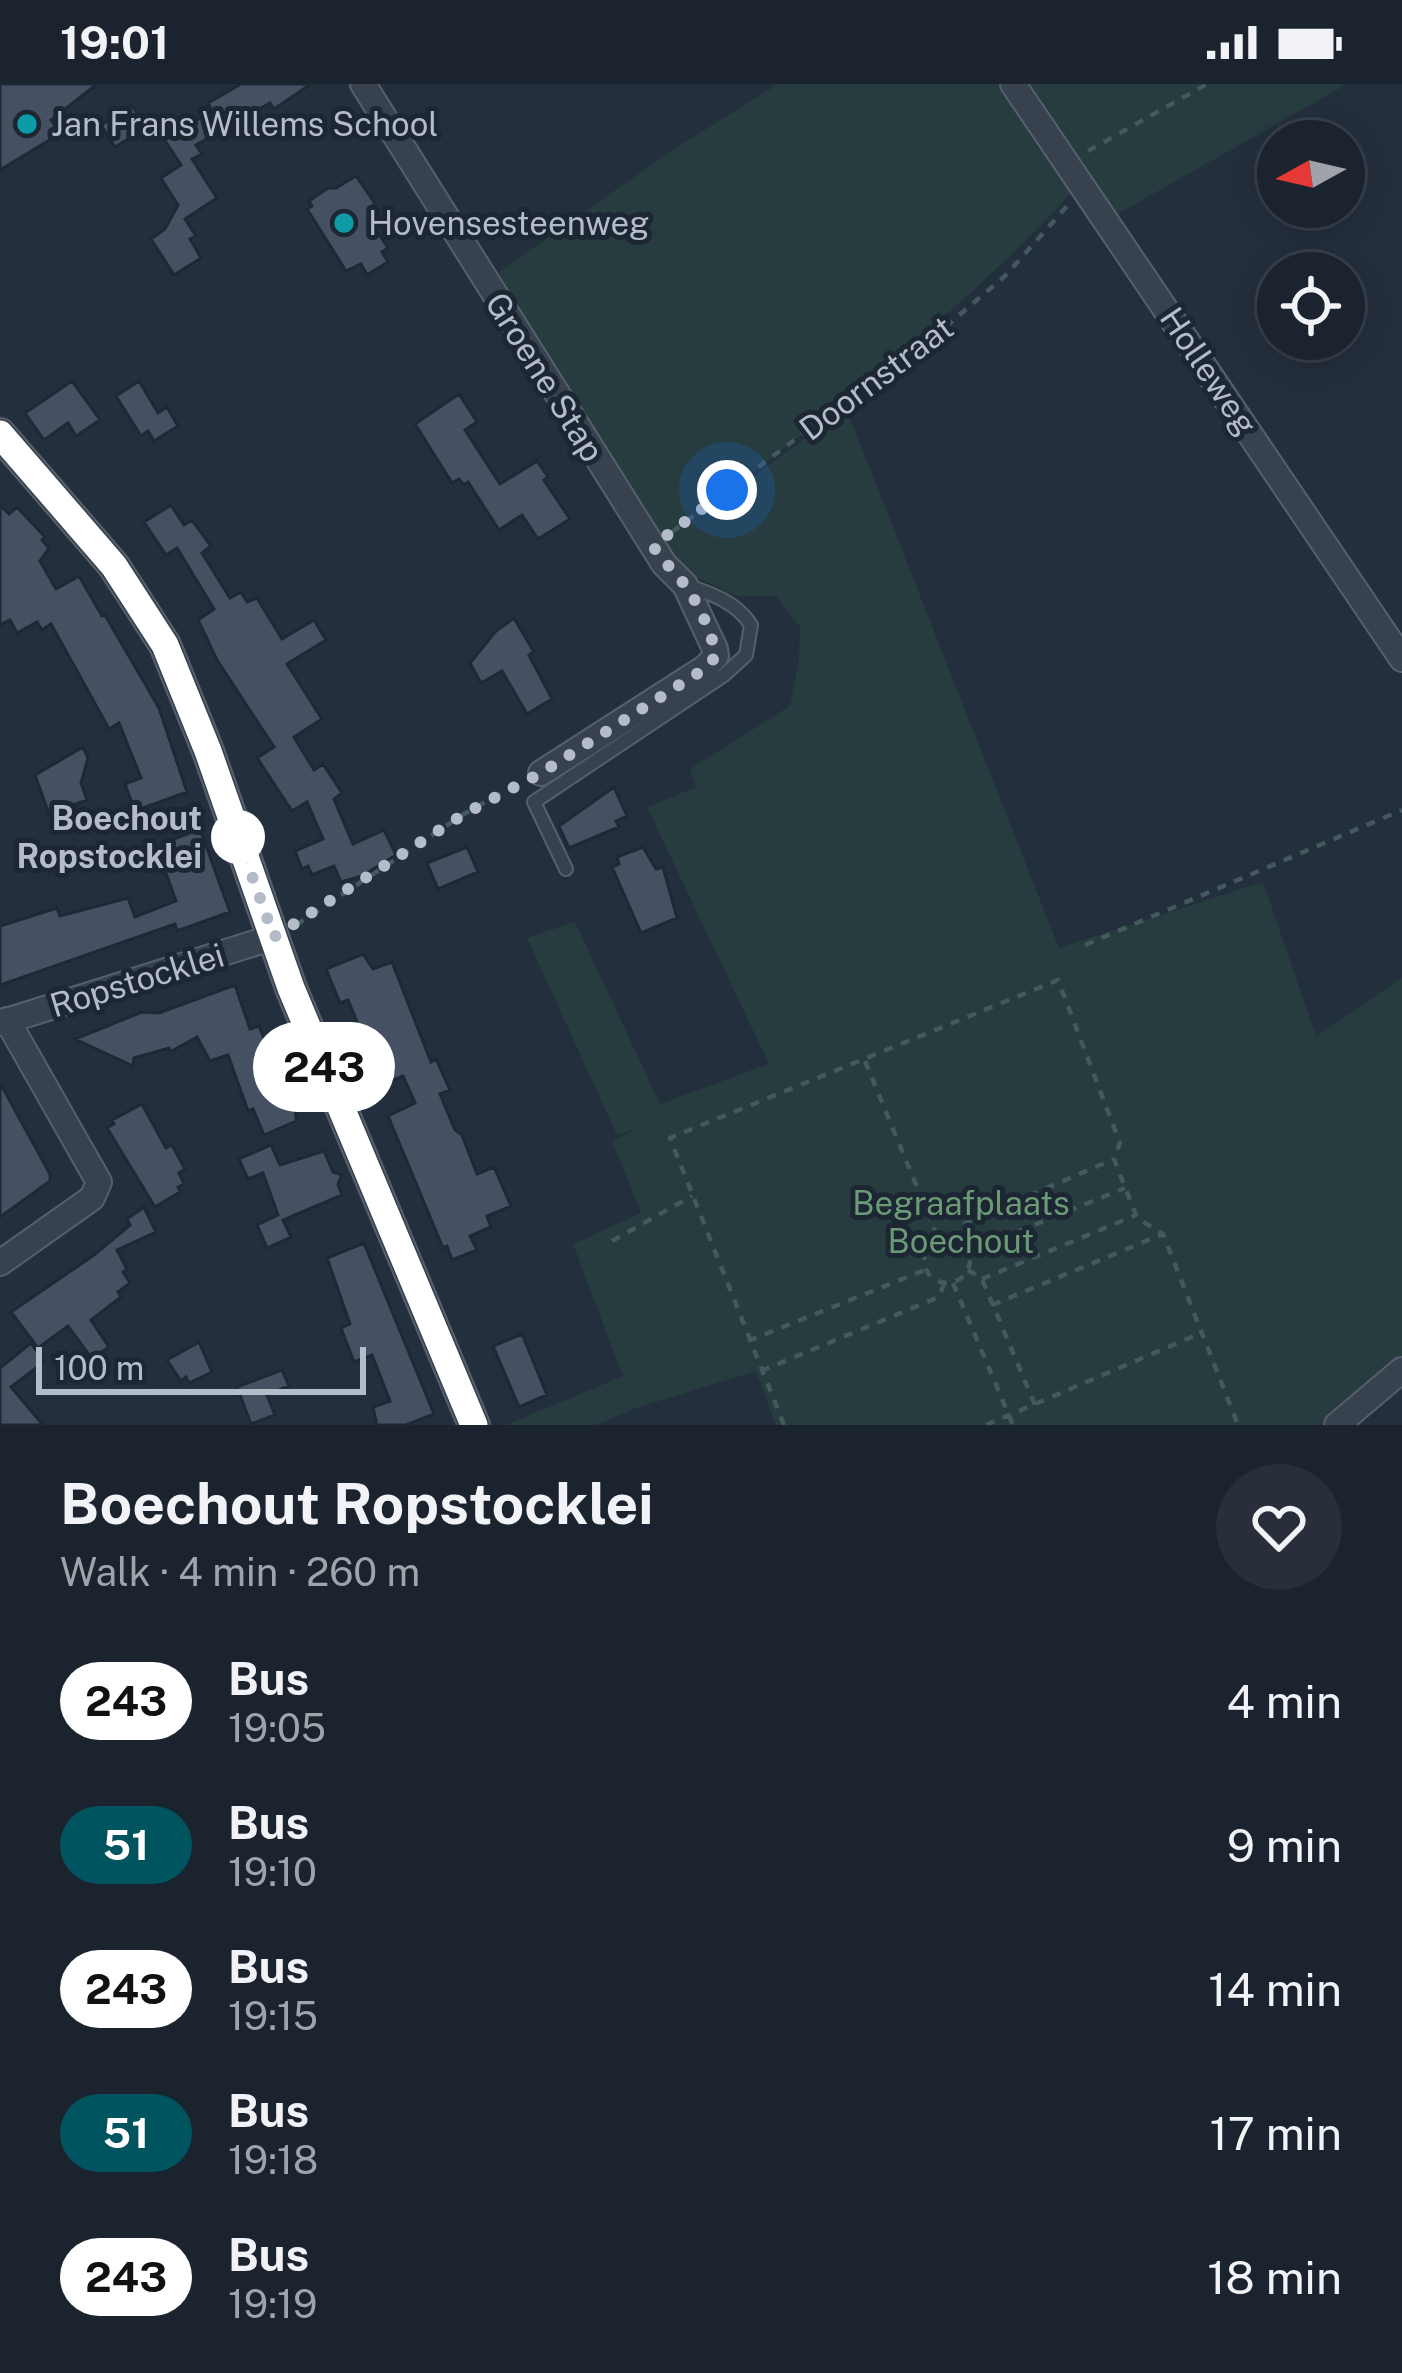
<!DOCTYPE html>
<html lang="en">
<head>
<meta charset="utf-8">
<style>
  body { margin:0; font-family:"Public Sans",sans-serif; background:#282f3a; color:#f1f3f6; height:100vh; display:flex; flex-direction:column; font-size:45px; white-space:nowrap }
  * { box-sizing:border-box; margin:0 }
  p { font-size:39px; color:#a0a4aa }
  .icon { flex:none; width:66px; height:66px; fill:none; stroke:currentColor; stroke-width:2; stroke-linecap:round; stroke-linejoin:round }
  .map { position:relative; height:1341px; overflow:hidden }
  .details { display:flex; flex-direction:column; background:#1b232e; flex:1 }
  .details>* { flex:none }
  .badge { padding:0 24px; border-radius:39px; font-size:42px; line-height:78px }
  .needle { width:78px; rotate:262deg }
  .buttons { position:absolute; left:1257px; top:36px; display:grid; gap:24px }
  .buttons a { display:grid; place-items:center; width:108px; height:108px; border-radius:50%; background:#1b232e; box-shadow:0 6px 30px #0003,0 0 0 3px #39404a; font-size:60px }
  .scale { position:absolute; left:36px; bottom:30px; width:330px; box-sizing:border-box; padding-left:12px; border:6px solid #b4bcc9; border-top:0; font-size:33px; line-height:42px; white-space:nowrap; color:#b4bcc9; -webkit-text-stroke:9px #1d2633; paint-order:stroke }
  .you { position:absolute; width:60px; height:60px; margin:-30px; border:9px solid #fff; border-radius:50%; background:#1a73e8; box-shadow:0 0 0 18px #1a73e833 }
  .map>.badge { position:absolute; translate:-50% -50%; box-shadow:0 0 0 6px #fff }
  .round { display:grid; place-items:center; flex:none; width:126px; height:126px; border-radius:63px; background:#282f3a }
  .overview { display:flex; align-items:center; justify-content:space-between; height:204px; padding:0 60px }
  h1 { font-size:57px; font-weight:700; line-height:90px }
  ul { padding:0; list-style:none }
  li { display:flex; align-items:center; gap:36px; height:144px; padding:0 60px }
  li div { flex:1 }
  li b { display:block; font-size:45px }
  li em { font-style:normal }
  li .badge { min-width:132px; font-weight:700; text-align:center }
  .status { display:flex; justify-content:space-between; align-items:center; height:84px; padding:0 60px; background:#1b232e; direction:ltr }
  .status svg { height:33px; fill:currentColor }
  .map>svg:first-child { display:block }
</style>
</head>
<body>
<div class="status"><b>19:01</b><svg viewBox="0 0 49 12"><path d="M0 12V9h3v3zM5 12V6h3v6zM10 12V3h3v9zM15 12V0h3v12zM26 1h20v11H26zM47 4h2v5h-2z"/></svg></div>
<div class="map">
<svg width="1402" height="1341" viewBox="0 0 1402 1341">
  <rect width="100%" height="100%" fill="#242f3e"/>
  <path fill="#263c3f" d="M 778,0 L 1347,0 L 1118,130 L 1088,90 C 970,225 824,331 685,443 L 846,324 L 1059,864 L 1263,798 L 1316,952 L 1402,894 L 1402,1272 L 1320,1341 L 776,1341 L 756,1287 L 636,1324 L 595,1341 L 506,1341 L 623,1292 L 573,1160 L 641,1129 L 612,1057 L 637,1045 L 617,1051 L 527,854 L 575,838 L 660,1020 L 769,980 L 647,723 L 696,703 L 690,685 L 790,622 L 799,576 L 800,543 L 776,512 L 735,512 L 680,485 L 492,193 L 671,67 Z"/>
  <path fill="#455162" stroke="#1f2835" stroke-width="3" d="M 0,0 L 97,0 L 51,36 L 61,49 L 0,86 Z
    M 241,0 L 311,0 L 274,25 L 270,19 L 196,61 L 202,70 L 192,75 L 217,114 L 185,135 L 196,152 L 190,155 L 201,174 L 174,191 L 151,155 L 165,145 L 178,121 L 161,94 L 181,81 L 164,55 L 212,27 L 208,19 Z
    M 132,21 L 146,44 L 115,63 L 101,41 Z
    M 356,92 L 374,118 L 370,136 L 388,164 L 382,168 L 388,178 L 367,191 L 361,180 L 346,187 L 307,125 L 312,122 L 309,117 L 328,104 L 336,104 Z
    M 72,297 L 100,336 L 76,352 L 68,339 L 44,356 L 25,329 Z
    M 139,297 L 158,329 L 167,323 L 178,342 L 154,357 L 148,347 L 141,352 L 116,312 Z
    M 459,310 L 477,338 L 465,346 L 500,400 L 537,377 L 548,393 L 544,396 L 570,435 L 538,455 L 522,431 L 499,446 L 468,398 L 464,401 L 459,395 L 452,399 L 415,340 Z
    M 0,421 L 9,430 L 17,423 L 45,453 L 42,456 L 49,464 L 40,477 L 56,505 L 79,492 L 102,532 L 105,531 L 159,624 L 187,708 L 135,727 L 125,700 L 141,694 L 119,639 L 109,645 L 51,540 L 42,546 L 37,538 L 17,549 L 10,536 L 0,541 Z
    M 171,421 L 184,441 L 192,436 L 211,462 L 202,469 L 230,514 L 241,508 L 247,518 L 257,514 L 282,555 L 314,536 L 326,556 L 287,580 L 322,635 L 294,653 L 314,686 L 323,680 L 342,709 L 334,715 L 353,760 L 384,746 L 396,771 L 362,792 L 341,798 L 334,782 L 312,791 L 308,782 L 302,785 L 295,767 L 323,755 L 307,718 L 292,727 L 257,674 L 274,663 L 217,576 L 198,536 L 214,525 L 177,464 L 166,471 L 144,438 Z
    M 514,534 L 534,568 L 529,571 L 552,615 L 527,630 L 502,587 L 481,599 L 470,579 L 496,547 Z
    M 83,663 L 88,674 L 81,699 L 87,716 L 49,730 L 35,691 Z
    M 614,703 L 627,732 L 616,737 L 619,743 L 569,764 L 559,742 Z
    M 200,745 L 230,828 L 177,847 L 175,840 L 0,901 L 0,842 L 57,824 L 60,832 L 128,814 L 135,833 L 176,817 L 163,781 L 162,771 L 165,770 L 161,760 Z
    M 467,763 L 478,788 L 438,805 L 427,779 Z
    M 643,763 L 656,785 L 663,783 L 677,834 L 641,849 L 612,783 L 619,780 L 617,773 Z
    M 363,870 L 373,885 L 392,878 L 431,978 L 436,975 L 450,1006 L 440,1010 L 455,1046 L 462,1051 L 477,1090 L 494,1083 L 511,1122 L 487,1132 L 491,1143 L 470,1152 L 477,1166 L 452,1176 L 447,1162 L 443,1164 L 388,1032 L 415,1019 L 403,992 L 376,1003 L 364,977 L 363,966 L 368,964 L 348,916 L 340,919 L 326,885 Z
    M 235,901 L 250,945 L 259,942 L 296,1030 L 296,1037 L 264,1051 L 253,1025 L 248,1027 L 228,971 L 210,977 L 197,953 L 170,968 L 169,964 L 134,974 L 133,982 L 75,955 L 142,928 L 159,929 Z
    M 0,999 L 50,1090 L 50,1097 L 0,1133 Z
    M 142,1020 L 166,1064 L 172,1061 L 185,1085 L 179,1089 L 184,1100 L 178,1103 L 180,1108 L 155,1123 L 107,1044 L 114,1040 L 112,1036 Z
    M 271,1061 L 280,1081 L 324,1067 L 333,1088 L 342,1091 L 338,1100 L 342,1111 L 283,1136 L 291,1153 L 267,1164 L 257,1141 L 278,1131 L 263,1089 L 248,1095 L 239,1075 Z
    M 144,1123 L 156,1148 L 117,1166 L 127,1185 L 123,1188 L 130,1199 L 118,1208 L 121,1213 L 91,1236 L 109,1263 L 92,1275 L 68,1242 L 38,1264 L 11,1228 L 94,1171 L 130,1141 L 127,1135 Z
    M 364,1159 L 434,1330 L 406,1341 L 377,1341 L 373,1323 L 390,1317 L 372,1271 L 354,1278 L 341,1244 L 350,1240 L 327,1174 Z
    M 522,1250 L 547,1311 L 519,1323 L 493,1262 Z
    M 199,1258 L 212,1288 L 189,1299 L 186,1293 L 181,1297 L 167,1276 Z
    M 31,1259 L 44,1278 L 11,1303 L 43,1341 L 0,1341 L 0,1284 Z
    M 282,1286 L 289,1302 L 267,1311 L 275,1331 L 251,1340 L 237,1303 Z"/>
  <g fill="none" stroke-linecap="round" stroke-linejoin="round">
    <defs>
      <path id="service" d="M 566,785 L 534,718 L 724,591 L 746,571 L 751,541 C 736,518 712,510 686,501"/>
      <path id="minor" d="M 363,0 L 664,480 L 685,501 L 715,565 L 716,572 L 706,583 L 541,689
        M 1013,0 L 1402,575
        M 0,939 L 274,853
        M 0,1179 L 92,1114 L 99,1098 L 7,936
        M 1337,1341 L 1402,1286"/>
      <path id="tertiary" d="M 0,350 L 114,482 L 165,561 L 208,667 L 291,904 L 474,1341"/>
    </defs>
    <use href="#service" stroke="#565f6c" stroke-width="16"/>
    <use href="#minor" stroke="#565f6c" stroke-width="28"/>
    <use href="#tertiary" stroke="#565f6c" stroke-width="34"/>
    <path stroke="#44595c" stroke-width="4.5" stroke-dasharray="9 9" stroke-linecap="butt" d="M 1088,67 L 1207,0
      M 672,448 L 950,239 L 1005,192 L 1069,120
      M 296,841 L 464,730 L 519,699
      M 1085,861 L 1402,726
      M 865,977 L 938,1154
      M924 1176a23 23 0 1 1 46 0a23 23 0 1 1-46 0Z
      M 953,1154 L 959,1142 L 1114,1075
      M 612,1157 L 692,1112
      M 968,1168 L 1125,1104
      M 968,1186 L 982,1195 L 1035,1321
      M 982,1195 L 1136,1131
      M 953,1199 L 1013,1341
      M 992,1221 L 1163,1150 L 1238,1341
      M 748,1257 L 925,1186
      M 761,1287 L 939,1213 L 944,1200
      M 784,1341 L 670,1054 L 1058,896 L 1120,1059 L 1114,1075 L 1137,1134 L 1163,1150
      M 986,1341 L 1201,1249"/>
    <use href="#service" stroke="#38414e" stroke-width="12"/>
    <use href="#minor" stroke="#38414e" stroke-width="24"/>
    <use href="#tertiary" stroke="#38414e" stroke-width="30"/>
  </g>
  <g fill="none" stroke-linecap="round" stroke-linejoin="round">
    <defs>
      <path id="line" d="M 0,350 L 114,482 L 165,561 L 208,667 L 291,904 L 474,1341"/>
    </defs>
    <use href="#line" stroke="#fff" stroke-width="27"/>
    <use href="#line" stroke="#fff" stroke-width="18"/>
    <path stroke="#b4bcc9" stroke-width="12" stroke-dasharray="0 21.6" d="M 238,753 L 274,853 L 464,730 L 541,689 L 706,584 L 716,572 C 712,549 698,518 684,500 C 674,486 662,477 653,462 L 727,406"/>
  </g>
  <g fill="#0f9aa8" stroke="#1d2633" stroke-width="4.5">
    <circle cx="27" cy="40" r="12"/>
    <circle cx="344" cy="139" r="12"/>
  </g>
  <circle fill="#fff" stroke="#fff" stroke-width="6" cx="238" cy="753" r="24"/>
  <g text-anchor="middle" stroke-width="10" stroke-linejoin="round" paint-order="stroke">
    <g font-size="33" fill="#b4bcc9" stroke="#1d2633" text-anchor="start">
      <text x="51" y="52">Jan Frans Willems School</text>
      <text x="368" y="151">Hovensesteenweg</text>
    </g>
    <g font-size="33" fill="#b4bcc9" stroke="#1d2633">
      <text transform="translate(1209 287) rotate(56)" y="12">Holleweg</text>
      <text transform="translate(545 293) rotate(58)" y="12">Groene Stap</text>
      <text transform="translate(876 294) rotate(-37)" y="12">Doornstraat</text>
      <text transform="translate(137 896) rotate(-17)" y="12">Ropstocklei</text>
    </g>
    <g font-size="33" font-weight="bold" fill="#b4bcc9" stroke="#1d2633" text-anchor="end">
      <text x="202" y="746">Boechout<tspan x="202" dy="38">Ropstocklei</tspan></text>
    </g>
    <g font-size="33" fill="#6b9a76" stroke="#1d2633">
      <text x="961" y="1131">Begraafplaats<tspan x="961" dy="38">Boechout</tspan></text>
    </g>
  </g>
</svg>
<div class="buttons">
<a><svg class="needle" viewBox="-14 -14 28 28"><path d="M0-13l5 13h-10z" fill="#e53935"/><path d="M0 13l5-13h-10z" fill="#a0a4aa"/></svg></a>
<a><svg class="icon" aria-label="locate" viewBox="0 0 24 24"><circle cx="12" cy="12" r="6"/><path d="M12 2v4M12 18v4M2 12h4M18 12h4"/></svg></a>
</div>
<div class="scale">100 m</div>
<div class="you" style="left:727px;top:406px"></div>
<b class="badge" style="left:324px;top:983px;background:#fff;color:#111">243</b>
</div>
<section class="details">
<div class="overview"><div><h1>Boechout Ropstocklei</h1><p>Walk · 4 min · 260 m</p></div><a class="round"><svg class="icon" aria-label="heart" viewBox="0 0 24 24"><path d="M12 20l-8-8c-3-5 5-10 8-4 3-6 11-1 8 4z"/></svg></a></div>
<ul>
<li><span class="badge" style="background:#fff;color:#111">243</span><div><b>Bus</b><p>19:05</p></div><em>4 min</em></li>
<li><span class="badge" style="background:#005460;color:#fff">51</span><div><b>Bus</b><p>19:10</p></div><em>9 min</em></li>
<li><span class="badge" style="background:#fff;color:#111">243</span><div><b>Bus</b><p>19:15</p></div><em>14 min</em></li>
<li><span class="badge" style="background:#005460;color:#fff">51</span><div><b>Bus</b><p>19:18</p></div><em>17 min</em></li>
<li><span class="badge" style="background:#fff;color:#111">243</span><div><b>Bus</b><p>19:19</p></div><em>18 min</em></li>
</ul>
</section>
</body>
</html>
